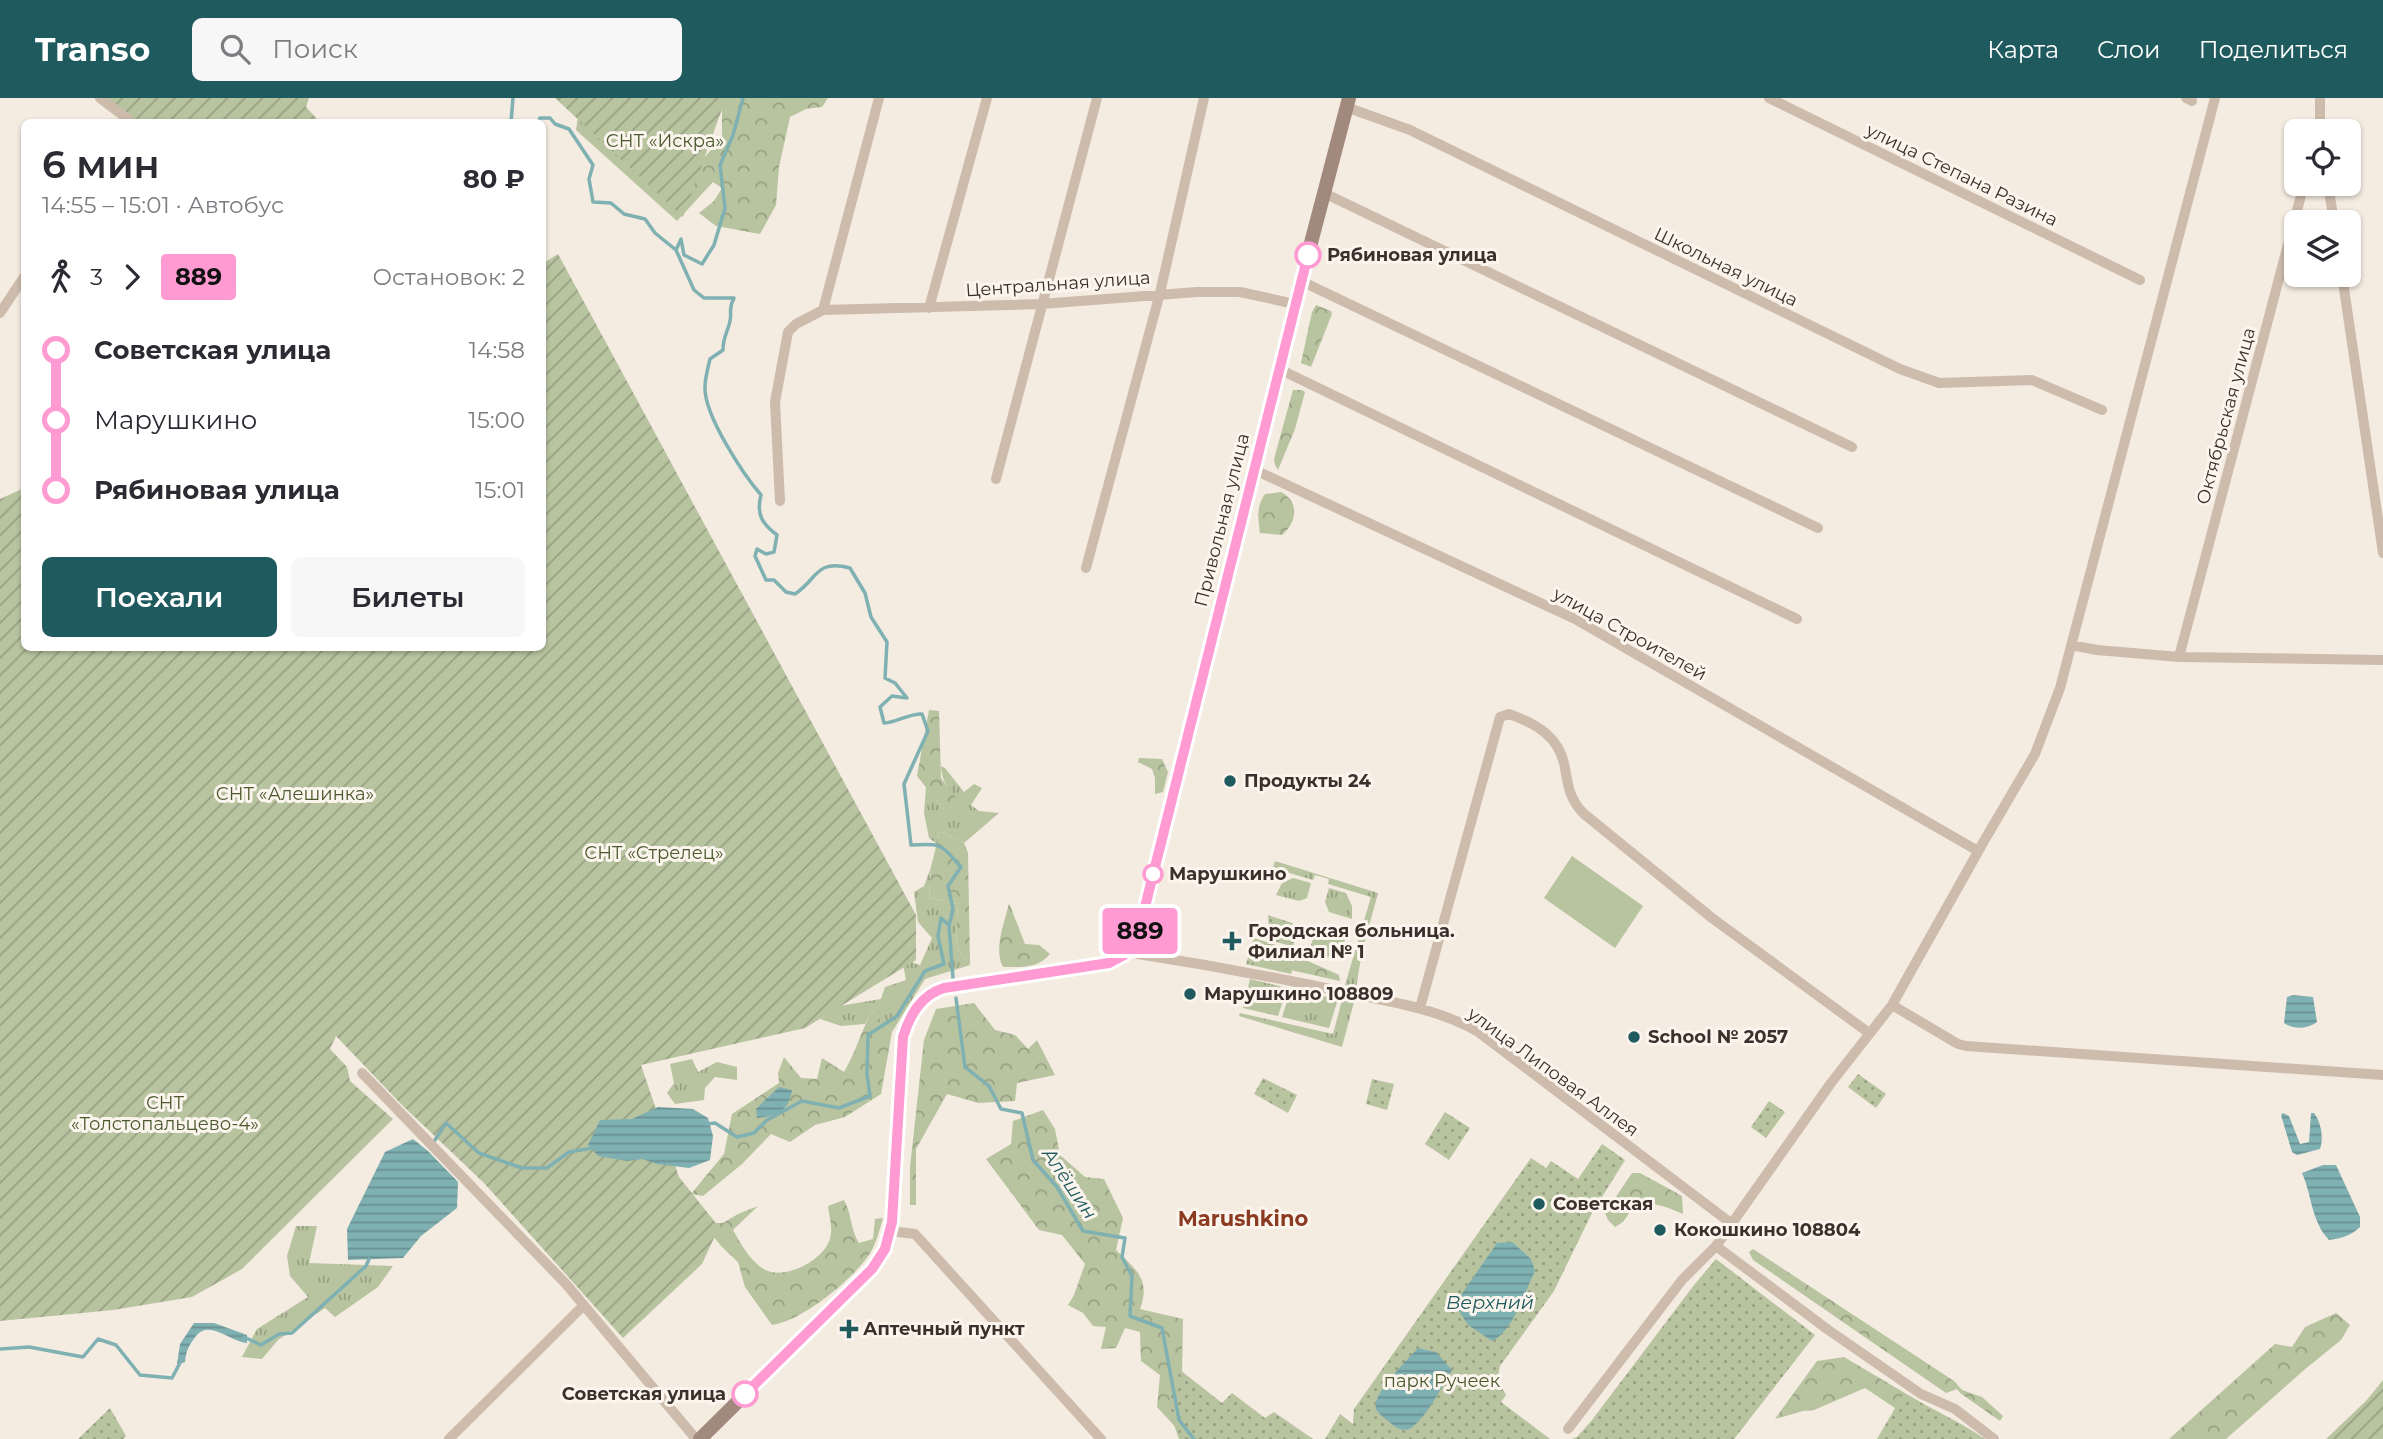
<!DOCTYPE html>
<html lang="ru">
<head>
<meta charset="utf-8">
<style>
  body { margin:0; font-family:Montserrat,sans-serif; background:#f7f7f7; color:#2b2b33; height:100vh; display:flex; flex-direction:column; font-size:26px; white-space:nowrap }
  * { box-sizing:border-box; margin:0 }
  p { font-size:23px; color:#7c7c81 }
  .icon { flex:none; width:38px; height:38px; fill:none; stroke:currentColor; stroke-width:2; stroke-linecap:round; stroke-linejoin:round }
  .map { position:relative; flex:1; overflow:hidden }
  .panel { position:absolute; left:21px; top:21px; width:525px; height:532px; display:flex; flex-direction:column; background:#fff; border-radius:10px; box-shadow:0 2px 5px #0004 }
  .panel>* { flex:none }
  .badge { padding:0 14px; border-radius:5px; font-size:24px; line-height:46px }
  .tools { position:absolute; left:2284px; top:21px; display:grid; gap:14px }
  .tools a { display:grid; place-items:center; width:77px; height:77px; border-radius:10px; background:#fff; box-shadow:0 2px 5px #0004; font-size:35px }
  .map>.badge { position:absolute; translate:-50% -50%; box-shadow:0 0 0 4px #fff }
  .legs { display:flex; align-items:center; gap:10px; height:77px; padding:0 21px; font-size:23px }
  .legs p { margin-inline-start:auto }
  .headline { display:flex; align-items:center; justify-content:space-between; height:119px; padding:0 21px }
  h1 { font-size:38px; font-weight:600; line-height:52px }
  .primary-button { display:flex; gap:14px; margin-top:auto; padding:14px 21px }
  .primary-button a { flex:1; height:80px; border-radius:10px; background:#1f5a5e; color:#fff; font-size:28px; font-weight:600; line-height:80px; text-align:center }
  .primary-button a+a { background:#f7f7f7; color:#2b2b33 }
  ul { padding:0 21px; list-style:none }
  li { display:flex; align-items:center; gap:24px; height:70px; font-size:26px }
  li i { display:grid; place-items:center; width:10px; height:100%; margin:0 9px; background:currentColor }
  li i::after { content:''; width:18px; height:18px; margin:-9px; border:5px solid; border-radius:50%; background:#fff }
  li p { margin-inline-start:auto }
  li:first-child i { background:linear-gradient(#0000 50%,currentColor 0) }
  li:last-child i { background:linear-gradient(currentColor 50%,#0000 0) }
  header { display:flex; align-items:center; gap:42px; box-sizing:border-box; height:98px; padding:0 35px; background:#1f5a5e; color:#fff }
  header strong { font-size:33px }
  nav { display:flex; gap:38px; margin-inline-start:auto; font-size:24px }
  .search { width:490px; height:63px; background:#f7f7f7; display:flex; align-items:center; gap:18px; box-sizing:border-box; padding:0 24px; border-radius:10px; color:#7c7c81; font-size:26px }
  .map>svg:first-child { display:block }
</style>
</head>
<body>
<header>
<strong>Transo</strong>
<div class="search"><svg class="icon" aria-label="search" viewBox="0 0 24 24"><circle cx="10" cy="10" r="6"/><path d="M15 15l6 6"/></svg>Поиск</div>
<nav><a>Карта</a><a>Слои</a><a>Поделиться</a></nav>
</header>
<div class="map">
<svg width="2383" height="1341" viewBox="0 0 2383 1341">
  <defs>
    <pattern id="grass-tufts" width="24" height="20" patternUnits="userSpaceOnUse" patternTransform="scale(1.75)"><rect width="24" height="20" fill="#b8c4a0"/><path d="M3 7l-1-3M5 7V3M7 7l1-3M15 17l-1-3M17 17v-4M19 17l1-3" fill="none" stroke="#97a083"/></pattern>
    <pattern id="forest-crowns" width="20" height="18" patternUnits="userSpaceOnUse" patternTransform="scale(1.75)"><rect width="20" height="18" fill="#b8c4a0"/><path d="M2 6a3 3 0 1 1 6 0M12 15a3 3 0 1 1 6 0" fill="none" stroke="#97a083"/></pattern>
    <pattern id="park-dots" width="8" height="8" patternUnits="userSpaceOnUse" patternTransform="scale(1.75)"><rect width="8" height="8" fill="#b8c4a0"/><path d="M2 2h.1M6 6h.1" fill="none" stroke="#97a083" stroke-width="1.8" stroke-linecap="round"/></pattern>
    <pattern id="garden-furrows" width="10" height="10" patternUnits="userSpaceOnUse" patternTransform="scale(1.75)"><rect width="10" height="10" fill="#b8c4a0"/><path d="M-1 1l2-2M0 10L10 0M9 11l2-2" fill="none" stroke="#97a083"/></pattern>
    <pattern id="water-rules" width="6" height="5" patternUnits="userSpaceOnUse" patternTransform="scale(1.75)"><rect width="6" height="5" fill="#7fb0b2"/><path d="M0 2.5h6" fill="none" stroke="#699091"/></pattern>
  </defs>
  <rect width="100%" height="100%" fill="#f4ebe1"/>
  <path fill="url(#grass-tufts)" d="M 941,668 L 945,670 L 964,694 L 974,686 L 982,690 L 971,707 L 979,713 L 999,715 L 964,745 L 940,733 L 937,746 L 929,740 L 924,715 L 926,689 L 943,711 L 966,723 C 961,701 941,690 941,668 Z
    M 1275,763 L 1378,795 L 1362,854 L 1356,890 L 1345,887 L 1371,799 L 1328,786 L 1329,781 L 1315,777 L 1313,782 L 1273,770 Z
    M 931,769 L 929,800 L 958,806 L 956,849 L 970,867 L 925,881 L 892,934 L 872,913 L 865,926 L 841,928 L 820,921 L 839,908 L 881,901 L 885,889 L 906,882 L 903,866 L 911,847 L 913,865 L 920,867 L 932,840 L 918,824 L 914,794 L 924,788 Z
    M 1293,780 L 1311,785 L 1307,800 L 1299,803 L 1276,797 L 1282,785 Z
    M 1329,790 L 1346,795 L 1352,808 L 1352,821 L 1329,814 L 1325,804 Z
    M 1323,833 L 1346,841 L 1338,853 L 1328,859 L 1309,853 L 1314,838 Z
    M 1254,840 L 1298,854 L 1291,876 L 1246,866 Z
    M 1250,881 L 1287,890 L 1278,918 L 1243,910 Z
    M 1291,891 L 1338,901 L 1329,930 L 1282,919 Z
    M 1342,902 L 1354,904 L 1342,949 L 1239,918 L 1240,915 L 1333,936 Z
    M 692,961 L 698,974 L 717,964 L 737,969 L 737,982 L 715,979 L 705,990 L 704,1002 L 675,1006 L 667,995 L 674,985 L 670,966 Z
    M 296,1128 L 317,1128 L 309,1165 L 393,1168 L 378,1189 L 335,1219 L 325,1210 L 278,1242 L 262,1261 L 242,1259 L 257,1231 L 308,1199 L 290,1178 L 287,1158 Z"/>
  <path fill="url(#forest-crowns)" d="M 722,0 L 828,0 L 822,9 L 806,11 L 790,19 L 779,69 L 776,107 L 760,136 L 716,128 L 699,115 L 714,103 L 722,90 L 713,84 L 677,123 L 576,32 L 579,13 L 690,75 L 722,40 Z
    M 1316,207 L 1331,213 L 1332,216 L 1311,269 L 1301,265 L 1312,214 Z
    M 1293,292 L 1302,292 L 1305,294 L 1295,331 L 1278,372 L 1275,367 L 1274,361 Z
    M 1281,394 C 1300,404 1297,424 1282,437 L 1260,435 C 1258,420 1256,409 1265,396 Z
    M 929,612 L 939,613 L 941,680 L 963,709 L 966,724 L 943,711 L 917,678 Z
    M 1139,660 L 1162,661 L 1168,674 L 1163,694 L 1155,696 L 1155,680 L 1152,671 L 1138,664 Z
    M 940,733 L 964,745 L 968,755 L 970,867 L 956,849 L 958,806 L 929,800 L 931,769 Z
    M 1009,805 L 1025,846 L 1039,847 L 1050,856 C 1038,871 1021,869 1003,869 C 993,851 1005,824 1009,805 Z
    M 1263,856 L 1308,863 L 1339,877 L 1340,883 L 1250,863 Z
    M 974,905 L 995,932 L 1015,937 L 1028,951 L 1037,942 L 1055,977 L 1017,985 L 1015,1003 L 978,1005 L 947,996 L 916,1051 L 916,1107 L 910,1107 L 910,1069 L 924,942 L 936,911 Z
    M 872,913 L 892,934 L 881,996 L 845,1019 L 815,1027 L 790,1044 L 771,1036 L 742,1066 L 703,1098 L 691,1096 L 724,1056 L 732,1016 L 779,985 L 778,975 L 784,959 L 801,980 L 817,981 L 822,960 L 844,974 C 856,954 861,933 872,913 Z
    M 1043,1012 L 1055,1031 L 1060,1057 L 1085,1079 L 1104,1081 L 1123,1120 L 1116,1152 C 1136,1172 1151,1181 1140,1211 L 1183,1221 L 1181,1335 L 1157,1309 L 1160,1277 L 1141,1263 L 1140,1234 L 1125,1230 L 1116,1250 L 1101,1251 L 1106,1229 L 1093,1228 L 1083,1215 L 1068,1207 L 1074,1197 L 1085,1166 L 1062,1137 L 1039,1132 L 986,1061 L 1011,1046 L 1013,1023 Z
    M 1632,1075 L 1640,1075 L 1682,1098 L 1683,1116 C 1666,1109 1653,1102 1634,1108 L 1623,1124 L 1615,1129 L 1608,1122 L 1605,1115 Z
    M 844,1102 C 852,1116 850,1131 859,1145 L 873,1141 L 875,1121 L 883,1120 C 879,1134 875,1150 866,1161 C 848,1185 801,1223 772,1227 L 745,1189 L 738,1164 L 722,1149 L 702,1125 L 723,1125 L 738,1116 L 758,1108 L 733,1132 C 741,1146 752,1167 768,1173 C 789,1181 830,1159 831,1135 C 832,1127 829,1117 828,1108 Z
    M 1753,1151 L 1954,1283 L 1962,1292 L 1982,1299 L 2003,1318 L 2000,1323 L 1960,1295 L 1957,1291 L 1946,1295 L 1753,1162 L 1749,1154 Z
    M 2336,1215 L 2350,1227 L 2341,1242 L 2304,1272 L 2226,1341 L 2169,1341 L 2275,1246 L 2292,1249 L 2305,1229 Z
    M 1844,1259 L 1947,1320 L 1881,1341 L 1895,1310 L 1865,1290 L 1814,1312 L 1803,1313 L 1775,1321 L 1817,1263 Z"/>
  <path fill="url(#park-dots)" d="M 1268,817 L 1292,825 L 1297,833 L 1293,849 L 1274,843 L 1269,831 Z
    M 1858,976 L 1886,996 L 1876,1010 L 1848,989 Z
    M 1263,980 L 1297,997 L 1288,1015 L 1254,996 Z
    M 1372,981 L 1394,986 L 1387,1012 L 1366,1006 Z
    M 1769,1003 L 1785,1014 L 1766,1040 L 1751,1029 Z
    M 1445,1014 L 1470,1030 L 1449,1062 L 1425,1046 Z
    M 1602,1046 L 1625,1062 L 1592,1115 L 1554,1193 L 1500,1268 C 1497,1280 1500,1287 1506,1297 L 1501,1304 L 1550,1341 L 1325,1341 L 1340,1316 L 1353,1326 L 1354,1311 L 1531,1060 L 1546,1070 L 1551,1063 L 1578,1081 Z
    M 1716,1161 L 1815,1237 L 1734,1341 L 1572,1341 L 1577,1339 L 1592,1322 L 1694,1187 Z
    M 1180,1272 L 1222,1305 L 1232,1295 L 1265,1320 L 1274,1314 L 1313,1341 L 1179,1341 L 1171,1318 L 1169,1292 Z
    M 1904,1295 C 1931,1311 1959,1323 1985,1341 L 1877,1341 Z
    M 110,1310 L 126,1338 L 123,1341 L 78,1341 Z"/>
  <path fill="url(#garden-furrows)" d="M 102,0 L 309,0 L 306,9 L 320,24 L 135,24 Z
    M 555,0 L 726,0 L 683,119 Z
    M 558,156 L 916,817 L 916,862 L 805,930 L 641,967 L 679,1079 L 719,1129 L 702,1166 L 623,1240 L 484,1085 L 401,1006 L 336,938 L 330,951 L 347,969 L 350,983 L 393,1021 L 242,1171 L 192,1199 L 113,1212 L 0,1223 L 0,401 L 24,390 L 24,550 L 542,550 L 542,166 Z
    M 2383,1282 L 2383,1341 L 2326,1341 L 2366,1303 Z"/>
  <path fill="#b8c4a0" d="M 1572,758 L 1643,808 L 1615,850 L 1544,800 Z"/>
  <path fill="url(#water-rules)" d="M 2293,897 L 2313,899 L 2317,924 C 2308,931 2293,932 2284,925 L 2287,899 Z
    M 779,989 L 792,992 C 789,1013 777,1018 757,1020 L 756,1011 Z
    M 658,1009 L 693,1011 L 708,1020 L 713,1038 L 710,1062 L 689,1070 L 657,1066 L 642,1061 L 627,1063 L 598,1058 L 588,1047 L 600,1022 L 632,1021 Z
    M 2283,1015 L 2289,1018 L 2300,1046 L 2309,1044 L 2311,1015 L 2314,1015 C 2321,1024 2324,1040 2320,1051 L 2297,1057 L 2292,1054 L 2281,1017 Z
    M 413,1041 L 428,1053 L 458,1084 L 457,1110 L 421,1138 L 403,1160 L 348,1162 L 347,1131 L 385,1054 Z
    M 2323,1067 L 2336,1067 L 2360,1119 L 2360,1129 C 2351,1138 2341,1140 2329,1142 C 2311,1123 2312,1097 2302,1075 Z
    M 1512,1144 L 1531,1161 L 1535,1173 C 1524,1195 1514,1232 1492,1243 L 1468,1227 L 1459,1213 L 1461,1197 L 1497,1145 Z
    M 194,1225 L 214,1225 L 247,1237 L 247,1245 C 230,1244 210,1221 196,1238 C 189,1247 186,1253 185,1264 L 177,1266 L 180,1246 Z
    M 1418,1250 L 1436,1254 L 1452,1272 C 1442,1288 1427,1319 1411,1330 C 1405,1334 1397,1331 1392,1326 C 1387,1322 1379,1317 1376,1311 C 1371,1297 1408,1261 1418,1250 Z"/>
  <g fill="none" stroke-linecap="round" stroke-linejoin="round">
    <path stroke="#7fb0b2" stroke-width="3.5" d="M 511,24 L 513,0
      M 538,24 L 540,20 L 550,20 L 555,26 L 569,31 L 593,67 L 589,81 L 593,104 L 611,105 L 624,116 L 645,121 L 655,135 L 676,152 L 694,192 L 704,200 L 734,200 C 728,211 732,213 730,223 C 728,234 723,238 723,252 L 710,261 C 708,270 705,280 705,289 C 704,317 743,376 761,397 C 756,416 762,426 777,437 L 774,454 L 766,456 L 757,451 L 755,458 L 766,482 L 774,482 L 786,494 L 795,496 C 818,481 815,461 850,470 L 865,495 L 871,519 L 887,544 L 885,580 L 895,585 L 907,600 L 892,598 L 880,609 L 884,625 C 898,624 907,616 922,616 L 928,633 L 904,686 L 911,747 C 943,745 940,746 961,769 L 948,788 L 953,811 L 949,828 L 953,880
      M 676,152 L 681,141 L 684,157 L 702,166 L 714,147 L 725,110 L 720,67 L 733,37 L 743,0
      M 956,900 L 965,969 L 989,988 L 1001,1011 L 1022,1015 L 1033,1062 L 1057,1089 L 1083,1133 L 1125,1140 L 1122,1159 L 1132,1178 L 1130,1218 L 1162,1230 L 1179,1322 L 1194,1341
      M 706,1026 L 715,1025 L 737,1039 L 754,1035 L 767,1022 L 802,1003 L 839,1010 L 870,998 L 867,976 L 868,937 L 897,918 L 925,873 L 944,866 L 938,838 L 941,820 L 949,827
      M 435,1042 L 446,1025 L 479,1055 L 522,1070 L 547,1070 L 569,1054 L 593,1050
      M 244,1239 L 261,1247 L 279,1236 L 292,1235 L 366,1168 L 369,1161
      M 0,1251 L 29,1249 L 83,1259 L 98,1241 L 116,1247 L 140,1277 L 172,1280 L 182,1261"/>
    <path stroke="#cdbbac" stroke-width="10" d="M 100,0 L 129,22 L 127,24
      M 1769,0 L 2140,182
      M 2186,0 L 2192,3
      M 2320,0 L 2320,33
      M 1346,9 L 1410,32 L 1900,271 L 1939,285 L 2032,282 L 2102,312
      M 2328,86 L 2334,124
      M 1324,95 L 1852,349
      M 2342,177 L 2383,455
      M 1301,183 L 1818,430
      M 929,210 L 987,0
      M 823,212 L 879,0
      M 0,215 L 24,179
      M 1279,271 L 1797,521
      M 1255,372 L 1575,521 L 1978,753
      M 996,381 L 1097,0
      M 780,403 L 775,304 L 788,234 L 796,226 L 823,212 L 1041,206 L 1197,194 L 1240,194 L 1295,206
      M 1086,470 L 1160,195 L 1204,0
      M 2071,547 L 2097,552 L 2179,559 L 2304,86
      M 2179,559 L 2383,562
      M 1130,852 L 1138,856 C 1209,867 1279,880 1349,895 C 1393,904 1437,911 1477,933 L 1732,1126
      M 1892,907 L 1958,946 L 1966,948 L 2383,977
      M 1420,910 L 1500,619 L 1509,616 C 1537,626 1560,639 1565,670 C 1568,689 1570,701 1583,715 L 1712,820 L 1869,935
      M 362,975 L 566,1186 L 696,1341
      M 890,1133 L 915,1136 L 1101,1341
      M 1716,1148 L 1827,1231 L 1921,1296 L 1955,1311 L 1994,1341
      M 1568,1331 L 1682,1182 L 1716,1148 L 1831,985 L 1892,907 L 1984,743 L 2035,656 L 2060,590 L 2215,0
      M 449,1341 L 584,1207"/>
    <path stroke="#a18a7d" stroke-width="14" d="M 700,1341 L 872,1171 L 885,1151 L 892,1124 L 903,939 C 910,917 921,897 944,890 L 1109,865 L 1124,857 L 1136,844 L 1301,183 L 1349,0"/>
  </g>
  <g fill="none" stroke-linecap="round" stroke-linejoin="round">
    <defs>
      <path id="line-1" d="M 745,1296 L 872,1171 L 885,1151 L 892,1124 L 903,939 C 910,917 921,897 944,890 L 1109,865 L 1124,857 L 1137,841 L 1308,157"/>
    </defs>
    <use href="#line-1" stroke="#fff" stroke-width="16"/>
    <use href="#line-1" stroke="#ff9ad2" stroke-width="10"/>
  </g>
  <g fill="#fff" stroke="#ff9ad2" stroke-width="3.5">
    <circle cx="1308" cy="157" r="12"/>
    <circle cx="1153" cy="776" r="9"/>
    <circle cx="745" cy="1296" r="12"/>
  </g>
  <g fill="#1f5a5e" stroke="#fbf5ee" stroke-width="2.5">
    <circle cx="1230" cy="683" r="7"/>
    <path d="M1228.5 832.5h7v7h7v7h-7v7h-7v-7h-7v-7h7z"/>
    <circle cx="1190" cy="896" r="7"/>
    <circle cx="1634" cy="939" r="7"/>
    <circle cx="1539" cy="1106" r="7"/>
    <circle cx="1660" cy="1132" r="7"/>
    <path d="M845.5 1220.5h7v7h7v7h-7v7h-7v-7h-7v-7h7z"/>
  </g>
  <g text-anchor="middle" stroke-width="6" stroke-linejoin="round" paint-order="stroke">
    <g font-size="18" fill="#4a5a2e" stroke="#fbf5ee">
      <text x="665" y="49">СНТ «Искра»</text>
      <text x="295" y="702">СНТ «Алешинка»</text>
      <text x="654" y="761">СНТ «Стрелец»</text>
      <text x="165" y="1011">СНТ<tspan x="165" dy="21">«Толстопальцево-4»</tspan></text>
      <text x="1442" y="1289">парк Ручеек</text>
    </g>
    <g font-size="18" fill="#3b302b" stroke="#fbf5ee">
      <text transform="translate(1962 77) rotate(26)" y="6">улица Степана Разина</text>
      <text transform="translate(1726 169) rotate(26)" y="6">Школьная улица</text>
      <text transform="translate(1058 186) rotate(-4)" y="6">Центральная улица</text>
      <text transform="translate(2226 318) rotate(-75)" y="6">Октябрьская улица</text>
      <text transform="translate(1222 422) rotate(-76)" y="6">Привольная улица</text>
      <text transform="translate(1630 536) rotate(29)" y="6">улица Строителей</text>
      <text transform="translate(1553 974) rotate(36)" y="6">улица Липовая Аллея</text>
    </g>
    <g font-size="18" font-weight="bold" fill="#3b302b" stroke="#fbf5ee" text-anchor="start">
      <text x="1327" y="163">Рябиновая улица</text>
      <text x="1169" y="782">Марушкино</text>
      <text x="726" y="1302" text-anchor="end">Советская улица</text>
    </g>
    <g font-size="18" font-weight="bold" fill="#3b302b" stroke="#fbf5ee" text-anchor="start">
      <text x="1244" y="689">Продукты 24</text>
      <text x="1248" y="839">Городская больница.<tspan x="1248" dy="21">Филиал № 1</tspan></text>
      <text x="1204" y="902">Марушкино 108809</text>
      <text x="1648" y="945">School № 2057</text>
      <text x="1553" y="1112">Советская</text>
      <text x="1674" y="1138">Кокошкино 108804</text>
      <text x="863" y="1237">Аптечный пункт</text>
    </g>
    <g font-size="19" font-style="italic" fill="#1f5a5e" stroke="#fbf5ee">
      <text transform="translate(1070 1085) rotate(56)" y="7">Алёшин</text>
      <text x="1490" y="1211">Верхний</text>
    </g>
    <g font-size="21" font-weight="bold" fill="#8c3b22" stroke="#fbf5ee">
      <text x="1243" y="1128">Marushkino</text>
    </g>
  </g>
</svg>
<div class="tools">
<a><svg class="icon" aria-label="locate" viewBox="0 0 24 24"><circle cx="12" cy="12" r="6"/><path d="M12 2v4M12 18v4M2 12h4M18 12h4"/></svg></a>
<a><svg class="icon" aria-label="layers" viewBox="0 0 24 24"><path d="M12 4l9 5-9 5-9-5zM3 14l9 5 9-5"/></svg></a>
</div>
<b class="badge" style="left:1140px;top:833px;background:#ff9ad2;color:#111">889</b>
<section class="panel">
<div class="headline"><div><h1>6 мин</h1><p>14:55 – 15:01 · Автобус</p></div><b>80 ₽</b></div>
<div class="legs"><svg class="icon" aria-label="walk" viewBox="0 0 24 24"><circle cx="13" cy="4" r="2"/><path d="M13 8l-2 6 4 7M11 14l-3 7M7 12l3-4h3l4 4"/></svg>3<svg class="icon" aria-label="forward" viewBox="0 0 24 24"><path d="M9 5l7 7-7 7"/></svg><b class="badge" style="background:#ff9ad2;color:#111">889</b><p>Остановок: 2</p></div>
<ul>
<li><i style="color:#ff9ad2"></i><b>Советская улица</b><p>14:58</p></li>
<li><i style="color:#ff9ad2"></i><span>Марушкино</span><p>15:00</p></li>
<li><i style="color:#ff9ad2"></i><b>Рябиновая улица</b><p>15:01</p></li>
</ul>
<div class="primary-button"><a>Поехали</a><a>Билеты</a></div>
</section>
</div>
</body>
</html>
